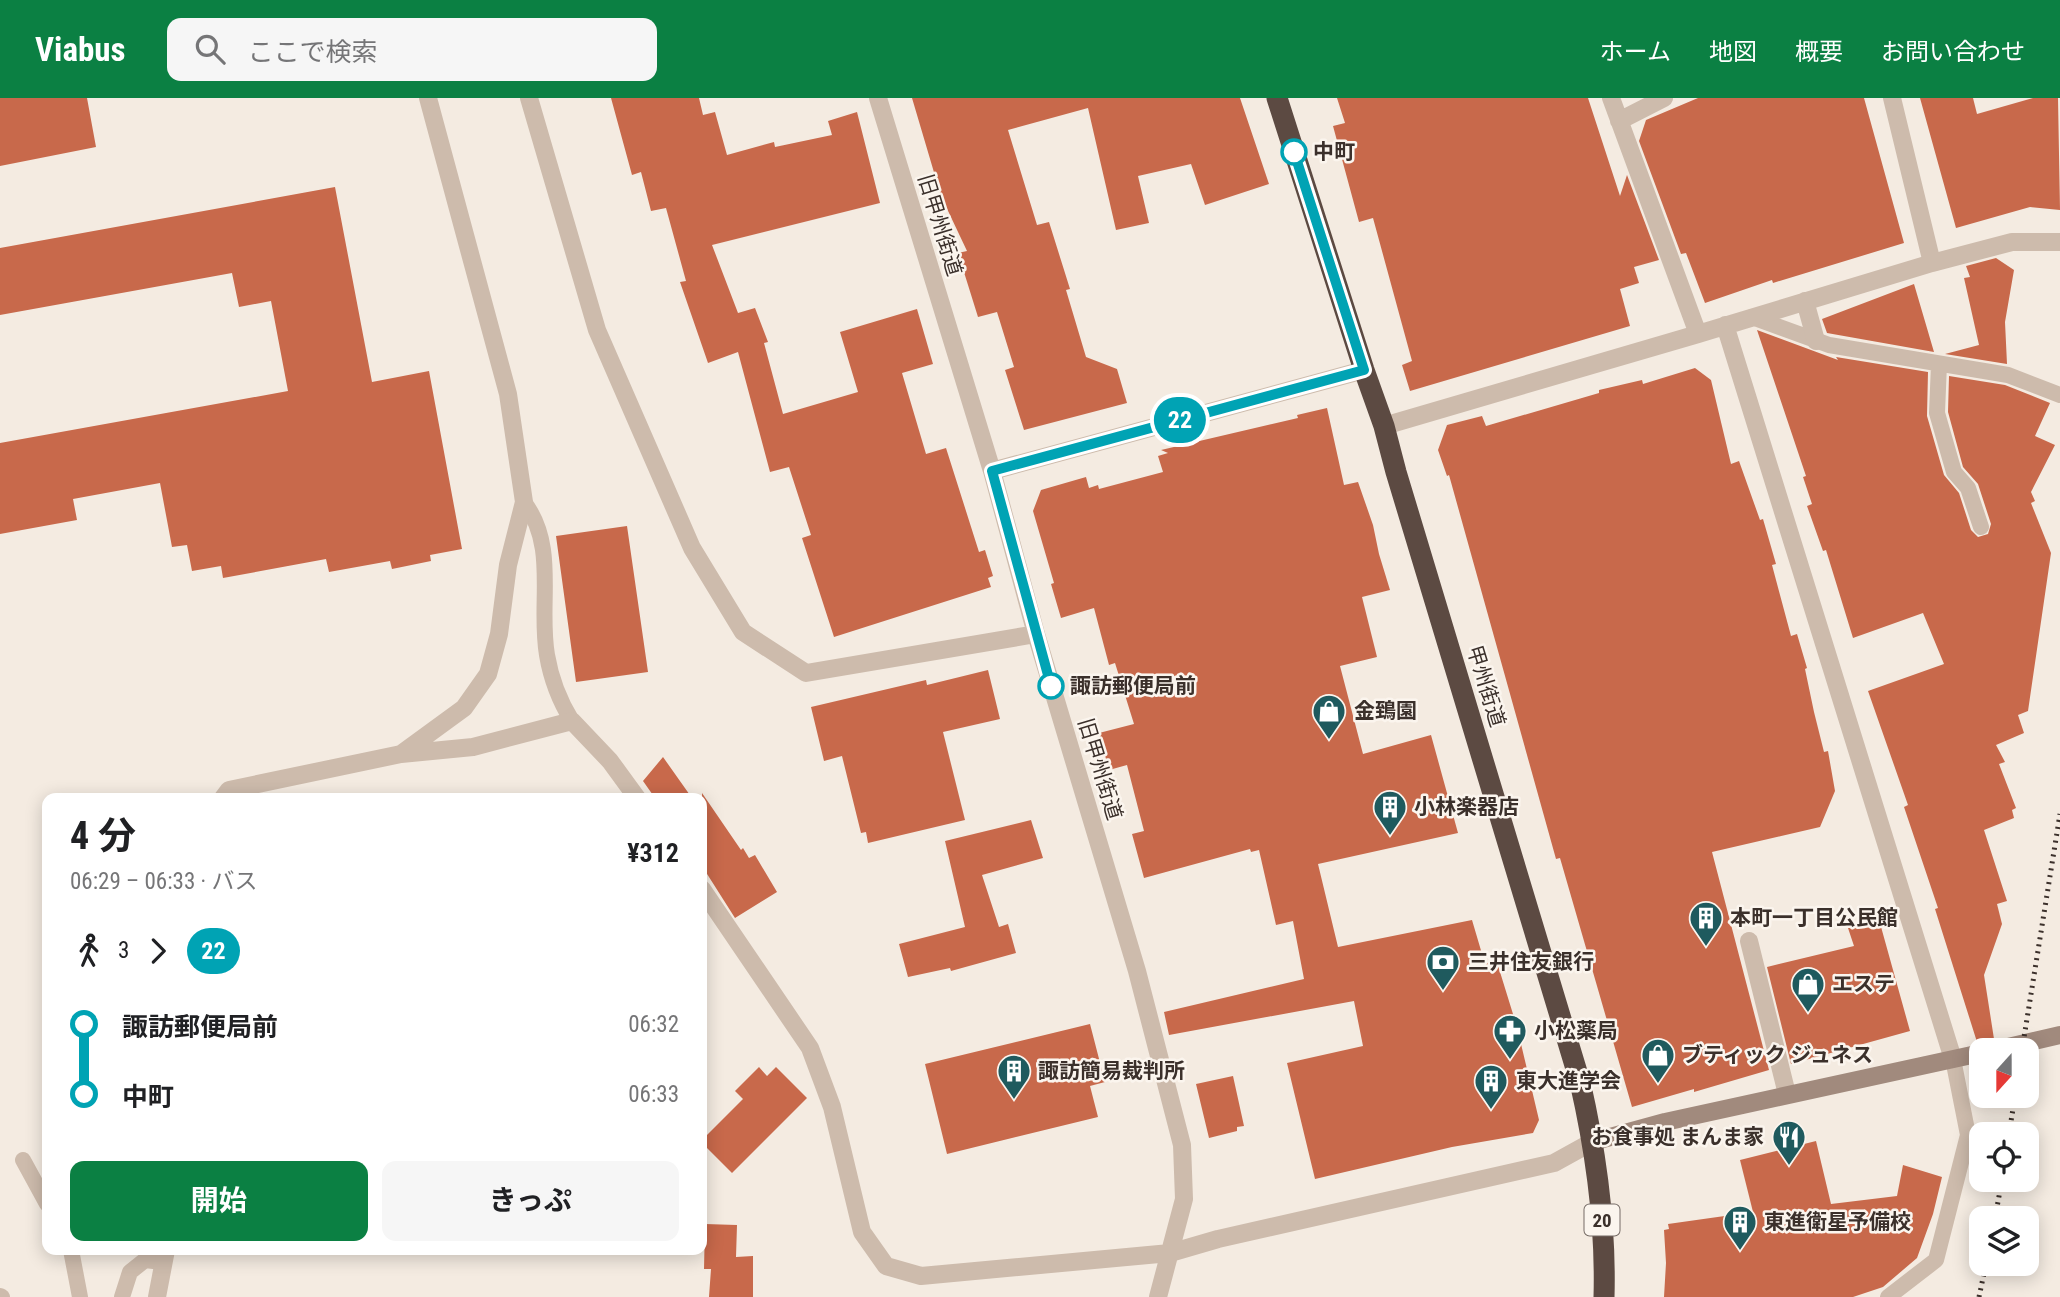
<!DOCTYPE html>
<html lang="ja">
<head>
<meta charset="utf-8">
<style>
  body { margin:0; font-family:"Roboto Condensed","Noto Sans JP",sans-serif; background:#f6f6f6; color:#202124; height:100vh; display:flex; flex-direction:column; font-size:26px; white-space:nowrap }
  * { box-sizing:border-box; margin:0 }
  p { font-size:23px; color:#757577 }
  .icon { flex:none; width:38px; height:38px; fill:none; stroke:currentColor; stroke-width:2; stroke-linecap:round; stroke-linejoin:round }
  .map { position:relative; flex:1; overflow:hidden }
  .details { position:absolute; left:42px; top:695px; width:665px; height:462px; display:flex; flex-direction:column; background:#fff; border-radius:14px; box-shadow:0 4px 18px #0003 }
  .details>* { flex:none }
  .badge { padding:0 14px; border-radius:23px; font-size:24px; line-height:46px }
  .needle { width:46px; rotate:201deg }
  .tools { position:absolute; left:1969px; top:940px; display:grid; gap:14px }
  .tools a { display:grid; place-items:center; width:70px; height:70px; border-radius:14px; background:#fff; box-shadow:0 4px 18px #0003; font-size:35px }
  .map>.badge { position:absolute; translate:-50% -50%; box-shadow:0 0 0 4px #fff }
  .legs { display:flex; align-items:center; gap:10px; height:77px; padding:0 28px; font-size:23px }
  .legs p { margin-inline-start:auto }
  .overview { display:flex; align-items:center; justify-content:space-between; height:119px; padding:0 28px }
  h1 { font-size:38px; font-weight:700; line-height:52px }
  .primary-button { display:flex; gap:14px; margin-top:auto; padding:14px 28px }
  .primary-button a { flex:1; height:80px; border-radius:14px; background:#0b8043; color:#fff; font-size:28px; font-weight:700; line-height:80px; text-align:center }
  .primary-button a+a { background:#f6f6f6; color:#202124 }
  ul { padding:0 28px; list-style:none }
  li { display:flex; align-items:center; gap:24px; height:70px; font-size:26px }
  li i { display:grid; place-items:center; width:10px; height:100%; margin:0 9px; background:currentColor }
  li i::after { content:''; width:18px; height:18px; margin:-9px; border:5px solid; border-radius:50%; background:#fff }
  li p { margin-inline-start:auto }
  li:first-child i { background:linear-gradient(#0000 50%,currentColor 0) }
  li:last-child i { background:linear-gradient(currentColor 50%,#0000 0) }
  header { display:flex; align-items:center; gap:42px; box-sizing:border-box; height:98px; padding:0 35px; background:#0b8043; color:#fff }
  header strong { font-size:33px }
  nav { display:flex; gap:38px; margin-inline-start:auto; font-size:24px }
  .search { width:490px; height:63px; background:#f6f6f6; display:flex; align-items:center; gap:18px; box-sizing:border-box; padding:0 24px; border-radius:14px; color:#757577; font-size:26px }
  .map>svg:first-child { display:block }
</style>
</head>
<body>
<header>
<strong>Viabus</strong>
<div class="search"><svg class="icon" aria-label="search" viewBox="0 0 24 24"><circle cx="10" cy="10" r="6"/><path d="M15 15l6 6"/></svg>ここで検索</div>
<nav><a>ホーム</a><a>地図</a><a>概要</a><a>お問い合わせ</a></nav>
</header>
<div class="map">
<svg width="2060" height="1199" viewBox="0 0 2060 1199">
  <rect width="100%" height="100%" fill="#f4ebe1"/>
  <path fill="#c8694b" d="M 0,0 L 87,0 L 96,49 L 0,68 Z
    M 611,0 L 699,0 L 703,17 L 715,14 L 727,57 L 774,44 L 775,49 L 832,37 L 828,23 L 857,14 L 880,105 L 712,147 L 738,215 L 755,210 L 768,244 L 764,245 L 783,316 L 858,294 L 840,234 L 917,211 L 933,266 L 902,275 L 926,356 L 946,350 L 979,454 L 985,452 L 993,478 L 988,480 L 991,489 L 834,539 L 802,440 L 811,437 L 789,369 L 770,374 L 738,254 L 708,265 L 680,184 L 686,183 L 666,110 L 651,113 L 641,74 L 632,77 Z
    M 912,0 L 1240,0 L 1269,86 L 1205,107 L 1191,66 L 1138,78 L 1149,125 L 1116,132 L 1088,10 L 1008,32 L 1037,127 L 1049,124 L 1070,191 L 1066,192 L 1086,259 L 1117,271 L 1127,305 L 1024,332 L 1005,272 L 1014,269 L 997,214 L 978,219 L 958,155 L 967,153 L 941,98 Z
    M 1337,0 L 1588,0 L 1620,98 L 1627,77 L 1659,162 L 1634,169 L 1639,185 L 1620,191 L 1630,228 L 1410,293 L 1402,267 L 1412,263 L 1373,120 L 1359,124 L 1333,28 L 1345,25 Z
    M 1698,0 L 1864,0 L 1904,145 L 1773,185 L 1772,182 L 1705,205 L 1686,155 L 1681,156 L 1639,43 L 1646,22 Z
    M 1920,0 L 1973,0 L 1977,16 L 2033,0 L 2058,0 L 2060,112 L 2030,109 L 1956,130 Z
    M 335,89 L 372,284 L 429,273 L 462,451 L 430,457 L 431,463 L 392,471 L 390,463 L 329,474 L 326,461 L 223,480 L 221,468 L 192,473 L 187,447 L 172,449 L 160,385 L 73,401 L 77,422 L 0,436 L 0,345 L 288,293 L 271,203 L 239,209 L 232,175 L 0,217 L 0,150 Z
    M 1996,160 L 2014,172 L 2005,224 L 2007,266 L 1945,256 L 1979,247 L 1964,180 L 1970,179 L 1966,168 Z
    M 1914,186 L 1934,254 L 1827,235 L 1822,221 Z
    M 1757,232 L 1838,262 L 1836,259 L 1928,274 L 1927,318 L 1944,377 L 1959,395 L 1971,432 L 1978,439 L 1988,436 L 1991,426 L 1978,386 L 1963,369 L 1948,314 L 1949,278 L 2005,287 L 2050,305 L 2035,338 L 2055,347 L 2031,394 L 2035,403 L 2031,405 L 2051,455 L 2028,613 L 2018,617 L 2024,635 L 1996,647 L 2005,664 L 1999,666 L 2016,710 L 2012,712 L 2014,720 L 1984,732 L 2007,803 L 1997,806 L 2002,826 L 1984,877 L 1994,941 L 1986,945 L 1977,944 L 1935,811 L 1938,810 L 1904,709 L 1908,707 L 1868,593 L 1944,566 L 1923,515 L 1853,540 L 1826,452 L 1823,453 L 1807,408 L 1812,406 L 1803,379 L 1806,378 Z
    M 1695,270 L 1711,282 L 1731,366 L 1739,363 L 1760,422 L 1763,421 L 1776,466 L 1772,467 L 1791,538 L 1797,536 L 1807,570 L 1805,571 L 1814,614 L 1824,654 L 1828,653 L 1835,693 L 1820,729 L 1712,754 L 1769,972 L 1694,994 L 1694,991 L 1632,1009 L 1560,760 L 1556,761 L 1449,377 L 1447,378 L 1438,352 L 1447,327 L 1482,318 L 1486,328 L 1599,295 L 1599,292 L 1642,282 L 1643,286 Z
    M 1327,310 L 1344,387 L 1358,384 L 1373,427 L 1379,456 L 1390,492 L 1362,499 L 1377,559 L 1340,568 L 1363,656 L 1431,637 L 1458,735 L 1318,766 L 1338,849 L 1472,822 L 1485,866 L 1496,861 L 1517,929 L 1539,1022 L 1533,1035 L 1452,1049 L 1315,1081 L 1287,965 L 1363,948 L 1354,903 L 1169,937 L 1164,914 L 1304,881 L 1293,823 L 1276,827 L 1259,752 L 1251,754 L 1250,751 L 1144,780 L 1132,736 L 1144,733 L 1127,667 L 1109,672 L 1099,635 L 1134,626 L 1115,565 L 1109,567 L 1094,510 L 1061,520 L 1051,486 L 1054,485 L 1033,413 L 1041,392 L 1086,379 L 1089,390 L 1098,387 L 1099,391 L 1163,374 L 1158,358 L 1168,355 L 1161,352 L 1298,320 L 1297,317 Z
    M 627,428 L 648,574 L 576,584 L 556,438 Z
    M 988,572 L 1000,621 L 943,634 L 965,722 L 868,745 L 866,734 L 861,735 L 842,658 L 824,663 L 811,609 L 926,582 L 927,587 Z
    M 663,659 L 692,700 L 655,700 L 643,683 Z
    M 702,695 L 741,752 L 743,750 L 749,760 L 755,757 L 777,794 L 735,820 L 702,768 Z
    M 1031,722 L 1043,760 L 982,777 L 999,829 L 1008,826 L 1016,855 L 951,873 L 950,870 L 908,879 L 899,846 L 965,829 L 945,743 Z
    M 1878,818 L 1910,933 L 1791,966 L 1767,869 L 1854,848 L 1847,827 Z
    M 1090,926 L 1105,984 L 1090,988 L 1098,1019 L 947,1056 L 925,966 Z
    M 759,969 L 767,978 L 776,969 L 807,1000 L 732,1075 L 702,1045 L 702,1042 L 743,1001 L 735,993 Z
    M 1233,978 L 1244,1028 L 1237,1029 L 1237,1033 L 1209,1040 L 1196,986 Z
    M 1816,1043 L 1831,1106 L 1897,1098 L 1903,1067 L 1942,1079 L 1933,1116 L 1917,1160 L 1883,1189 L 1853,1199 L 1664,1199 L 1666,1165 L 1664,1132 L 1669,1131 L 1668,1126 L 1753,1114 L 1740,1062 Z
    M 705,1126 L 737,1127 L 736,1159 L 753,1158 L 753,1199 L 709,1199 L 711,1171 L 704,1171 Z"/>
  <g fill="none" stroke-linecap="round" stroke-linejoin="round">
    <path stroke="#cdbbac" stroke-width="16" d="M 1752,219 L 1829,247 L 2008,277 L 2060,297
      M 1939,266 L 1937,315 L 1954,374 L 1968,390 L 1981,429
      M 524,404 C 558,449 538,506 547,557 C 551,581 559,602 572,623
      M 23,1062 L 47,1106
      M 71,1152 L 80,1199
      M 0,1198 L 2,1199
      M 122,1199 L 130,1174 L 145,1162 L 162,1164
      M 1888,1199 L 1936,1162 L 1968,1037 L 1953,961"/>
    <path stroke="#cdbbac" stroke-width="18" d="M 529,0 L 597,232 L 692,450 L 743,534 L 806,575 L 1036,536
      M 878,0 L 992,373 L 1036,536 L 1137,873 L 1182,1047 L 1184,1101 L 1158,1199
      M 1611,0 L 1698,236
      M 1892,0 L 1932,165
      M 1619,23 L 1664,0
      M 1805,203 L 1816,243
      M 1725,227 L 1953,961
      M 1384,328 L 1698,236 L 1932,165 L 2012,144 L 2060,144
      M 992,373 L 1364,272
      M 401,656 L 464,610 L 488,576 L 499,536 L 508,467 L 524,404 L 508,296 L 428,0
      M 223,700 L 229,692 L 401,656 L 473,649 L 572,623 L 610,663 L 637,700
      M 702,791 L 810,950 L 832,1009 L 862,1134 L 886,1168 L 921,1178 L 1170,1155 L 1218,1141 L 1554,1065 L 1592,1044
      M 1749,843 L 1787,996
      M 157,1199 L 166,1152"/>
    <path stroke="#a18a7d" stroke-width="18" d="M 1995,952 L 2060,937
      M 1592,1044 L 1665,1024 L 1981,955"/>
    <path stroke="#5c4a42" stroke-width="21" d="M 1277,0 L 1364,272 L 1384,328 L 1396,374 L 1580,984 C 1596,1054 1606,1127 1604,1199"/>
    <path stroke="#3b302b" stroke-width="5" stroke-dasharray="2 5" stroke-linecap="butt" d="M 2022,952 L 2060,716
      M 2009,1036 L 2015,998
      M 1995,1120 L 2002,1082
      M 1979,1199 L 1986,1166"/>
  </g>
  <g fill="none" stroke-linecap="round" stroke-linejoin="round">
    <defs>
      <path id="line-1" d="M 1051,588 L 992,373 L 1364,272 L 1294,54"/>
    </defs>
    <use href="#line-1" stroke="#fff" stroke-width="16"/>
    <use href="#line-1" stroke="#00a3b4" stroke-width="10"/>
  </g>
  <defs>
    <symbol id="shop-pin" viewBox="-11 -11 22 30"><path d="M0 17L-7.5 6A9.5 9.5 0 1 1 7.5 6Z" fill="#1f5a5e" stroke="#fbf5ee"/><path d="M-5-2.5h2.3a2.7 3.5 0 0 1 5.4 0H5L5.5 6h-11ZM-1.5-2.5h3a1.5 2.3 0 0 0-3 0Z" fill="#fff"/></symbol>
    <symbol id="building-pin" viewBox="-11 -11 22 30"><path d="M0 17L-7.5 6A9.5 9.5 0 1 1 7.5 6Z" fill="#1f5a5e" stroke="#fbf5ee"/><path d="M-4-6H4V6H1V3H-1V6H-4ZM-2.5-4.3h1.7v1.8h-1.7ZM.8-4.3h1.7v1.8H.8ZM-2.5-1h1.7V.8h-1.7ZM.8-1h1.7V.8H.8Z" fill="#fff"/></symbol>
    <symbol id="bank-pin" viewBox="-11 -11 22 30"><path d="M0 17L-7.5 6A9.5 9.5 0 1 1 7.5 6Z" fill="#1f5a5e" stroke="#fbf5ee"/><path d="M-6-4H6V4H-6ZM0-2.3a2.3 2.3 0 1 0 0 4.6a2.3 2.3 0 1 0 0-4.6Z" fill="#fff"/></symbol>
    <symbol id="pharmacy-pin" viewBox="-11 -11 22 30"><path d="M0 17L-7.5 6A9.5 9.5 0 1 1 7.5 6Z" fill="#1f5a5e" stroke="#fbf5ee"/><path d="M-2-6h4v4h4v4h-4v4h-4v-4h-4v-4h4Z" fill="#fff"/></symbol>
    <symbol id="restaurant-pin" viewBox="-11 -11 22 30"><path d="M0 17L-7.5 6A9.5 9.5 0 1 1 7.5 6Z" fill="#1f5a5e" stroke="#fbf5ee"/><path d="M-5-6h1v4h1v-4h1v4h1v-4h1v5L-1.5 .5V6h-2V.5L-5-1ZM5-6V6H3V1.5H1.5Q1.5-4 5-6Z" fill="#fff"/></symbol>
  </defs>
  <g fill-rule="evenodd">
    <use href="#shop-pin" x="1310" y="594" width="38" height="52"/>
    <use href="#building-pin" x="1371" y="690" width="38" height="52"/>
    <use href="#building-pin" x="1687" y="801" width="38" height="52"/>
    <use href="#bank-pin" x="1424" y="845" width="38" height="52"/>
    <use href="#shop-pin" x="1789" y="867" width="38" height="52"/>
    <use href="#pharmacy-pin" x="1491" y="914" width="38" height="52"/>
    <use href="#shop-pin" x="1639" y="938" width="38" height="52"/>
    <use href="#building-pin" x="995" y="954" width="38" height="52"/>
    <use href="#building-pin" x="1472" y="964" width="38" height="52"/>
    <use href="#restaurant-pin" x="1770" y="1020" width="38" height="52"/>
    <use href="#building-pin" x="1721" y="1105" width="38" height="52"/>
  </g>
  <g fill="#fff" stroke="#00a3b4" stroke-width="3.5">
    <circle cx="1294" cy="54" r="12"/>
    <circle cx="1051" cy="588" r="12"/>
  </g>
  <g text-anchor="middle" stroke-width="5" stroke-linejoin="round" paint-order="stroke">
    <rect fill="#fbf5ee" stroke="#756b66" stroke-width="2" x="1584.5" y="1106.5" width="35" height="31" rx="5"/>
    <g font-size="19" font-weight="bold" fill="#3b302b">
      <text x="1602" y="1129">20</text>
    </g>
    <g font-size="21" font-weight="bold" fill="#3b302b" stroke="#fbf5ee" text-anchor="start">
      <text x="1313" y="61">中町</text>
      <text x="1070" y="595">諏訪郵便局前</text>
    </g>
    <g font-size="21" fill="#3b302b" stroke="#fbf5ee">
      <text transform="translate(940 127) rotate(73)" y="7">旧甲州街道</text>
      <text transform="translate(1486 588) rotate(73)" y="7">甲州街道</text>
      <text transform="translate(1100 671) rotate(73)" y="7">旧甲州街道</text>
    </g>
    <g font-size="21" font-weight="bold" fill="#3b302b" stroke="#fbf5ee" text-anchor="start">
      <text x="1354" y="620">金鵄園</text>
      <text x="1414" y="716">小林楽器店</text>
      <text x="1730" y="827">本町一丁目公民館</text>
      <text x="1468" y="871">三井住友銀行</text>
      <text x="1832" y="893">エステ</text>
      <text x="1534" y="940">小松薬局</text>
      <text x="1682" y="964">ブティック ジュネス</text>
      <text x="1038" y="980">諏訪簡易裁判所</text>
      <text x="1516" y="990">東大進学会</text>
      <text x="1764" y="1046" text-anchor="end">お食事処 まんま家</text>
      <text x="1764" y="1131">東進衛星予備校</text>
    </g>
  </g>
</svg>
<div class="tools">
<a><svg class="needle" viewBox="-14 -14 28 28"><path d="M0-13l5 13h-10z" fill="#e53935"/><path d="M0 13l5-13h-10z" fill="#757577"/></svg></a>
<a><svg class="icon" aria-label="locate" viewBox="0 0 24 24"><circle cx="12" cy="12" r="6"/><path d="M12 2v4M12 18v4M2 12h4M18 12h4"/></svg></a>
<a><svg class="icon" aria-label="layers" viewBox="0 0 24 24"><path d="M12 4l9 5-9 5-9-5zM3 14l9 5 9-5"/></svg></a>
</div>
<b class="badge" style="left:1180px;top:322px;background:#00a3b4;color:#fff">22</b>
<section class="details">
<div class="overview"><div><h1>4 分</h1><p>06:29 – 06:33 · バス</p></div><b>¥312</b></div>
<div class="legs"><svg class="icon" aria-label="walk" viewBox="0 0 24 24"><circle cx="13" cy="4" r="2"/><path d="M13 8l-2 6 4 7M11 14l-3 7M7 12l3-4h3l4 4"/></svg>3<svg class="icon" aria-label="forward" viewBox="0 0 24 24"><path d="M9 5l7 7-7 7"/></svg><b class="badge" style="background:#00a3b4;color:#fff">22</b></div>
<ul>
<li><i style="color:#00a3b4"></i><b>諏訪郵便局前</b><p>06:32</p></li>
<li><i style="color:#00a3b4"></i><b>中町</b><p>06:33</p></li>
</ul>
<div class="primary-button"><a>開始</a><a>きっぷ</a></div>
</section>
</div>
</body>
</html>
